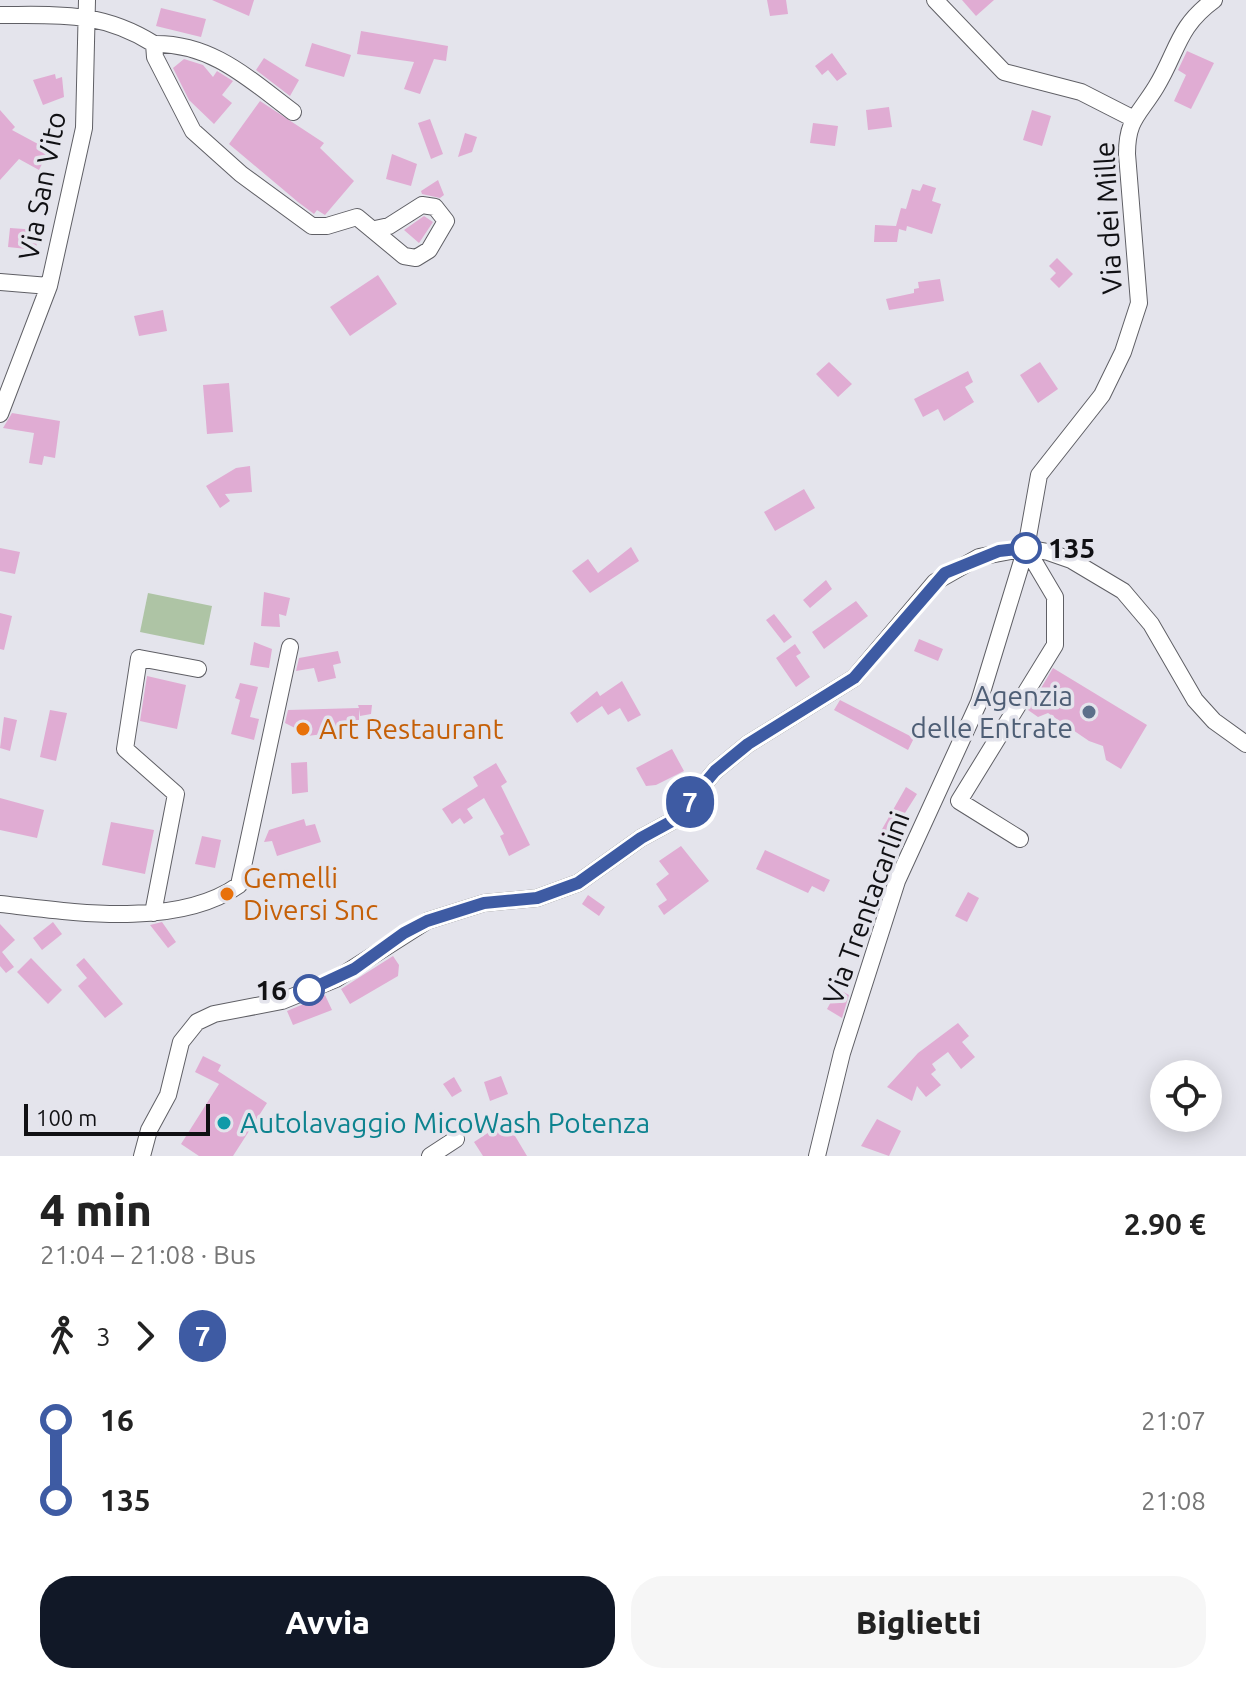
<!DOCTYPE html>
<html lang="it">
<head>
<meta charset="utf-8">
<style>
  body { margin:0; font-family:Ubuntu,sans-serif; background:#f6f6f6; color:#222; height:100vh; display:flex; flex-direction:column; font-size:30px; white-space:nowrap }
  * { box-sizing:border-box; margin:0 }
  p { font-size:26px; color:#767676 }
  .icon { flex:none; width:44px; height:44px; fill:none; stroke:currentColor; stroke-width:2; stroke-linecap:round; stroke-linejoin:round }
  .map { position:relative; height:1156px; overflow:hidden }
  .side { display:flex; flex-direction:column; background:#fff; flex:1 }
  .side>* { flex:none }
  .badge { padding:0 16px; border-radius:26px; font-size:28px; line-height:52px }
  .tools { position:absolute; left:1150px; top:1060px; display:grid; gap:16px }
  .tools a { display:grid; place-items:center; width:72px; height:72px; border-radius:50%; background:#fff; box-shadow:0 4px 20px #0003; font-size:40px }
  .scale { position:absolute; left:24px; bottom:20px; width:186px; box-sizing:border-box; padding-left:8px; border:4px solid #101013; border-top:0; font-size:22px; line-height:28px; white-space:nowrap; color:#101013; -webkit-text-stroke:6px #e4e4ec; paint-order:stroke }
  .map>.badge { position:absolute; translate:-50% -50%; box-shadow:0 0 0 4px #fff }
  .legs { display:flex; align-items:center; gap:12px; height:88px; padding:0 40px; font-size:26px }
  .legs p { margin-inline-start:auto }
  .head { display:flex; align-items:center; justify-content:space-between; height:136px; padding:0 40px }
  h1 { font-size:44px; font-weight:800; line-height:60px }
  .primary-button { display:flex; gap:16px; margin-top:auto; padding:16px 40px }
  .primary-button a { flex:1; height:92px; border-radius:32px; background:#111827; color:#fff; font-size:32px; font-weight:800; line-height:92px; text-align:center }
  .primary-button a+a { background:#f6f6f6; color:#222 }
  ul { padding:0 40px; list-style:none }
  li { display:flex; align-items:center; gap:28px; height:80px; font-size:30px }
  li i { display:grid; place-items:center; width:12px; height:100%; margin:0 10px; background:currentColor }
  li i::after { content:''; width:20px; height:20px; margin:-10px; border:6px solid; border-radius:50%; background:#fff }
  li p { margin-inline-start:auto }
  li:first-child i { background:linear-gradient(#0000 50%,currentColor 0) }
  li:last-child i { background:linear-gradient(currentColor 50%,#0000 0) }
  .map>svg:first-child { display:block }
</style>
</head>
<body>
<div class="map">
<svg width="1246" height="1156" viewBox="0 0 1246 1156">
  <rect width="100%" height="100%" fill="#e4e4ec"/>
  <path fill="#aec4a5" d="M 148,593 L 212,606 L 204,645 L 140,632 Z"/>
  <path fill="#e0acd3" d="M 212,0 L 254,0 L 249,16 Z
    M 767,0 L 786,0 L 788,14 L 770,16 Z
    M 962,0 L 994,0 L 976,16 Z
    M 161,8 L 206,19 L 201,37 L 156,26 Z
    M 361,31 L 448,46 L 446,61 L 434,59 L 420,94 L 404,89 L 414,62 L 357,54 Z
    M 312,43 L 351,55 L 344,77 L 305,66 Z
    M 1187,51 L 1214,63 L 1191,109 L 1174,101 L 1186,75 L 1178,70 Z
    M 832,53 L 847,74 L 837,81 L 828,70 L 822,75 L 815,66 Z
    M 264,58 L 299,80 L 290,96 L 256,70 Z
    M 184,59 L 203,65 L 213,77 L 217,71 L 233,81 L 222,95 L 232,103 L 214,124 L 189,100 L 173,68 Z
    M 55,74 L 56,79 L 62,77 L 64,97 L 43,105 L 33,80 Z
    M 260,101 L 324,143 L 320,148 L 354,181 L 325,215 L 317,210 L 314,214 L 298,202 L 229,144 Z
    M 889,107 L 892,127 L 868,130 L 866,110 Z
    M 0,110 L 15,127 L 12,130 L 38,144 L 41,139 L 52,144 L 39,170 L 19,159 L 0,180 Z
    M 1032,110 L 1051,116 L 1042,146 L 1023,140 Z
    M 430,119 L 443,154 L 431,159 L 418,123 Z
    M 813,123 L 838,126 L 835,146 L 810,143 Z
    M 465,133 L 477,137 L 472,152 L 458,157 Z
    M 392,154 L 417,164 L 411,186 L 386,179 Z
    M 438,180 L 444,195 L 440,198 L 422,194 L 421,191 Z
    M 923,184 L 936,188 L 932,201 L 941,204 L 932,234 L 907,226 L 906,231 L 899,229 L 897,242 L 874,242 L 875,225 L 896,226 L 901,208 L 906,209 L 912,189 L 920,191 Z
    M 424,216 L 433,222 L 419,243 L 404,230 Z
    M 10,228 L 38,230 L 36,250 L 8,247 Z
    M 1057,258 L 1073,274 L 1059,288 L 1050,279 L 1056,273 L 1049,266 Z
    M 378,275 L 397,304 L 350,336 L 330,307 Z
    M 940,279 L 944,301 L 889,310 L 886,299 L 914,293 L 914,289 L 919,288 L 918,282 Z
    M 163,310 L 167,331 L 139,336 L 134,316 Z
    M 829,362 L 852,384 L 838,397 L 816,374 Z
    M 1040,362 L 1058,389 L 1038,403 L 1020,375 Z
    M 968,371 L 973,382 L 965,387 L 974,402 L 944,421 L 938,409 L 923,417 L 914,399 Z
    M 229,383 L 233,432 L 207,434 L 203,385 Z
    M 12,413 L 60,421 L 55,458 L 44,456 L 42,465 L 29,463 L 34,433 L 3,428 Z
    M 250,466 L 252,492 L 225,494 L 230,501 L 220,508 L 206,486 L 236,468 Z
    M 804,489 L 815,508 L 775,531 L 764,512 Z
    M 631,547 L 639,561 L 590,593 L 572,571 L 588,559 L 598,573 Z
    M 0,548 L 20,552 L 15,574 L 0,571 Z
    M 826,580 L 832,589 L 810,608 L 803,600 Z
    M 264,592 L 290,598 L 286,616 L 279,614 L 280,627 L 261,626 Z
    M 856,601 L 868,616 L 824,649 L 812,632 Z
    M 0,613 L 12,616 L 4,650 L 0,649 Z
    M 774,614 L 792,637 L 784,643 L 766,620 Z
    M 919,639 L 943,649 L 938,661 L 914,651 Z
    M 254,642 L 272,649 L 269,668 L 250,665 Z
    M 795,644 L 801,653 L 796,656 L 810,677 L 796,687 L 776,658 Z
    M 338,651 L 341,663 L 333,665 L 336,678 L 318,682 L 314,668 L 296,671 L 299,658 Z
    M 1053,668 L 1147,725 L 1121,769 L 1106,760 L 1103,746 L 1089,741 L 1048,713 L 1038,717 L 1028,710 Z
    M 147,676 L 186,685 L 177,729 L 140,721 Z
    M 622,681 L 641,715 L 628,722 L 620,708 L 608,715 L 602,706 L 577,723 L 570,713 L 597,691 L 600,696 Z
    M 240,683 L 258,687 L 250,717 L 259,719 L 254,740 L 231,734 L 240,700 L 235,698 Z
    M 840,700 L 914,738 L 908,750 L 834,710 Z
    M 358,705 L 372,705 L 371,714 L 360,716 L 359,709 L 359,720 L 339,721 L 340,732 L 299,737 L 299,730 L 285,723 L 288,710 L 359,708 Z
    M 50,710 L 67,713 L 56,761 L 40,757 Z
    M 4,717 L 17,720 L 10,751 L 0,748 Z
    M 672,749 L 684,771 L 656,785 L 646,786 L 636,768 Z
    M 307,762 L 308,792 L 292,794 L 291,763 Z
    M 496,763 L 507,782 L 501,786 L 530,845 L 509,856 L 500,836 L 504,834 L 484,798 L 467,809 L 473,818 L 464,824 L 460,818 L 452,824 L 442,809 L 478,786 L 473,777 Z
    M 906,787 L 917,794 L 886,843 L 877,838 Z
    M 0,798 L 44,810 L 37,838 L 0,830 Z
    M 304,819 L 306,826 L 315,824 L 321,842 L 277,856 L 272,841 L 264,842 L 269,830 Z
    M 111,822 L 154,830 L 145,874 L 102,865 Z
    M 202,836 L 221,840 L 215,868 L 195,864 Z
    M 681,846 L 709,881 L 664,915 L 658,906 L 667,900 L 656,884 L 669,874 L 659,861 Z
    M 765,850 L 830,880 L 824,892 L 812,886 L 808,893 L 756,869 Z
    M 968,892 L 979,898 L 967,922 L 955,916 Z
    M 588,895 L 605,907 L 599,916 L 582,904 Z
    M 53,922 L 62,934 L 42,950 L 33,938 Z
    M 162,922 L 176,942 L 168,948 L 150,925 Z
    M 0,924 L 15,940 L 2,952 L 14,967 L 6,973 L 0,966 Z
    M 393,956 L 399,965 L 398,976 L 350,1004 L 341,989 Z
    M 31,958 L 62,990 L 48,1004 L 17,972 Z
    M 84,958 L 123,1004 L 105,1018 L 78,986 L 87,978 L 76,965 Z
    M 838,989 L 849,995 L 842,1018 L 827,1009 Z
    M 325,995 L 332,1010 L 293,1025 L 287,1011 Z
    M 958,1023 L 969,1036 L 962,1042 L 975,1057 L 961,1069 L 948,1052 L 932,1064 L 936,1070 L 931,1074 L 941,1085 L 926,1097 L 917,1086 L 912,1101 L 887,1087 L 918,1053 Z
    M 203,1056 L 221,1065 L 218,1071 L 267,1103 L 233,1156 L 199,1156 L 181,1144 L 219,1084 L 195,1072 Z
    M 501,1076 L 508,1094 L 490,1101 L 484,1082 Z
    M 454,1077 L 462,1091 L 452,1097 L 443,1084 Z
    M 877,1119 L 901,1131 L 889,1156 L 861,1146 Z
    M 506,1121 L 527,1156 L 483,1156 L 474,1142 Z"/>
  <g fill="none" stroke-linecap="round" stroke-linejoin="round">
    <defs>
      <path id="minor" d="M 935,0 L 1004,72 L 1081,92 L 1132,118
        M 0,15 C 59,15 101,11 154,44 L 155,57 L 193,131 L 241,174 L 312,226 L 327,226 L 357,217 L 404,256 L 416,258 L 429,250 L 446,221 L 435,207 L 422,205 L 389,226 L 375,229
        M 154,44 C 212,43 249,79 293,112
        M 0,282 L 49,286 L 84,128 L 87,0
        M 0,414 L 49,286
        M 1020,839 L 959,801 L 1055,645 L 1055,597 L 1026,548
        M 0,904 C 71,912 177,929 239,885 L 290,647
        M 153,913 L 176,794 L 125,749 L 139,658 L 198,669
        M 142,1156 L 149,1130 L 168,1095 L 181,1042 L 197,1022 L 214,1014 L 282,1001 L 336,979 L 427,921 L 484,903 L 537,898 L 578,883 L 641,838 L 674,820 L 715,771 L 748,744 L 854,678 L 935,582 L 979,557 L 1026,548 L 1048,552 L 1071,560 L 1123,591 L 1151,624 L 1195,700 L 1214,721 L 1246,744
        M 430,1156 L 456,1139
        M 817,1156 L 842,1053 L 897,881 L 979,702 L 1026,548 L 1039,475 L 1102,395 L 1123,352 L 1139,303 L 1127,154 C 1127,119 1139,115 1156,87 C 1178,51 1177,27 1214,0"/>
    </defs>
    <use href="#minor" stroke="#5f5f65" stroke-width="18"/>
    <use href="#minor" stroke="#fff" stroke-width="16"/>
  </g>
  <g fill="none" stroke-linecap="round" stroke-linejoin="round">
    <defs>
      <path id="line-1" d="M 309,990 L 354,969 L 404,933 L 427,921 L 484,903 L 537,898 L 578,883 L 641,838 L 674,820 L 715,771 L 748,744 L 854,678 L 945,573 L 999,551 L 1026,548"/>
    </defs>
    <use href="#line-1" stroke="#fff" stroke-width="18"/>
    <use href="#line-1" stroke="#3e5ba3" stroke-width="12"/>
  </g>
  <g fill="#fff" stroke="#3e5ba3" stroke-width="4">
    <circle cx="1026" cy="548" r="14"/>
    <circle cx="309" cy="990" r="14"/>
  </g>
  <circle fill="#5c6f8a" stroke="#e4e4ec" stroke-width="3" cx="1089" cy="712" r="8"/>
  <g fill="#e8710a" stroke="#e4e4ec" stroke-width="3">
    <circle cx="303" cy="729" r="8"/>
    <circle cx="227" cy="894" r="8"/>
  </g>
  <circle fill="#0f9aa8" stroke="#e4e4ec" stroke-width="3" cx="224" cy="1123" r="8"/>
  <g text-anchor="middle" stroke-width="7" stroke-linejoin="round" paint-order="stroke">
    <g font-size="28" fill="#101013" stroke="#e4e4ec">
      <text transform="translate(42 186) rotate(-79)" y="10">Via San Vito</text>
      <text transform="translate(1108 218) rotate(-93)" y="10">Via dei Mille</text>
      <text transform="translate(866 908) rotate(-70)" y="10">Via Trentacarlini</text>
    </g>
    <g font-size="28" font-weight="bold" fill="#101013" stroke="#e4e4ec" text-anchor="start">
      <text x="1048" y="558">135</text>
      <text x="287" y="1000" text-anchor="end">16</text>
    </g>
    <g font-size="28" fill="#4e5e75" stroke="#e4e4ec" text-anchor="end">
      <text x="1073" y="706">Agenzia<tspan x="1073" dy="32">delle Entrate</tspan></text>
    </g>
    <g font-size="28" fill="#c56008" stroke="#e4e4ec" text-anchor="start">
      <text x="319" y="739">Art Restaurant</text>
      <text x="243" y="888">Gemelli<tspan x="243" dy="32">Diversi Snc</tspan></text>
    </g>
    <g font-size="28" fill="#0d838f" stroke="#e4e4ec" text-anchor="start">
      <text x="240" y="1133">Autolavaggio MicoWash Potenza</text>
    </g>
  </g>
</svg>
<div class="tools">
<a><svg class="icon" aria-label="locate" viewBox="0 0 24 24"><circle cx="12" cy="12" r="6"/><path d="M12 2v4M12 18v4M2 12h4M18 12h4"/></svg></a>
</div>
<div class="scale">100 m</div>
<b class="badge" style="left:690px;top:802px;background:#3e5ba3;color:#fff">7</b>
</div>
<section class="side">
<div class="head"><div><h1>4 min</h1><p>21:04 – 21:08 · Bus</p></div><b>2.90 €</b></div>
<div class="legs"><svg class="icon" aria-label="walk" viewBox="0 0 24 24"><circle cx="13" cy="4" r="2"/><path d="M13 8l-2 6 4 7M11 14l-3 7M7 12l3-4h3l4 4"/></svg>3<svg class="icon" aria-label="forward" viewBox="0 0 24 24"><path d="M9 5l7 7-7 7"/></svg><b class="badge" style="background:#3e5ba3;color:#fff">7</b></div>
<ul>
<li><i style="color:#3e5ba3"></i><b>16</b><p>21:07</p></li>
<li><i style="color:#3e5ba3"></i><b>135</b><p>21:08</p></li>
</ul>
<div class="primary-button"><a>Avvia</a><a>Biglietti</a></div>
</section>
</body>
</html>
